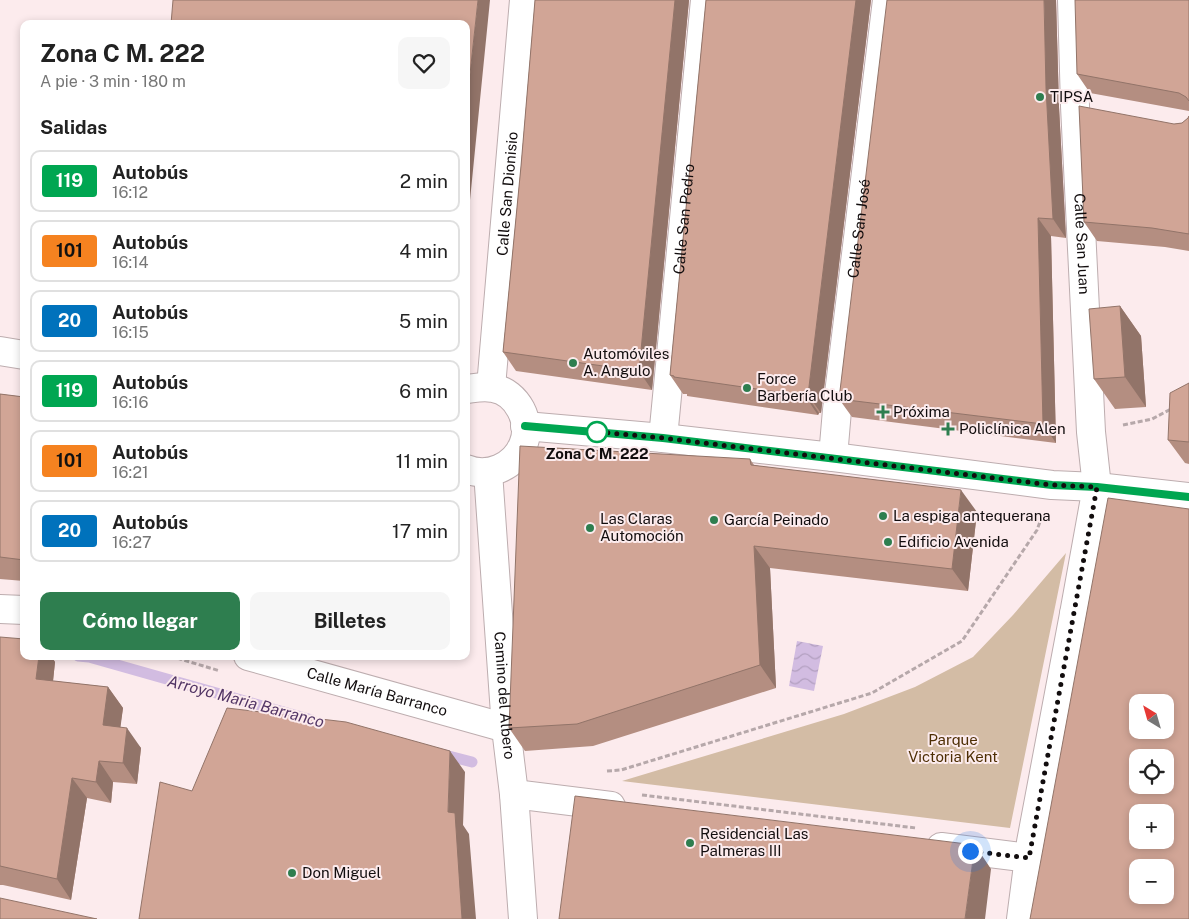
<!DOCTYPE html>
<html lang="es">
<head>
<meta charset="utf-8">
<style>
  body { margin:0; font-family:"Public Sans",sans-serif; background:#f6f6f6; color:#222; height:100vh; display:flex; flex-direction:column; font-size:19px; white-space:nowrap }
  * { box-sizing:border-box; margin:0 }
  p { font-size:16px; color:#767676 }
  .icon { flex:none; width:28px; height:28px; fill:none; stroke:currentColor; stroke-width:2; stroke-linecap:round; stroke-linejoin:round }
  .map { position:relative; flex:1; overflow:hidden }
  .drawer { position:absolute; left:20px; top:20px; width:450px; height:640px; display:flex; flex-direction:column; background:#fff; border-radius:10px; box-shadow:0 2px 8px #0003 }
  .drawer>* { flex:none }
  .badge { padding:0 10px; border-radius:4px; font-size:18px; line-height:32px }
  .needle { width:32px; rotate:323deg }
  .buttons { position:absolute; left:1129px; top:694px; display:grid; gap:10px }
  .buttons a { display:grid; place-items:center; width:45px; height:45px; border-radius:10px; background:#fff; box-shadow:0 2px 8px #0003; font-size:25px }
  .you { position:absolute; width:25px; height:25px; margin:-12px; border:4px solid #fff; border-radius:50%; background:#1a73e8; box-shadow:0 0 0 8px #1a73e833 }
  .map>.badge { position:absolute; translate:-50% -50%; box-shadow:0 0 0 2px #fff }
  h2 { padding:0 20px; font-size:19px; line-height:45px }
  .round { display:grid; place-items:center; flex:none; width:52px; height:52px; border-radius:10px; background:#f6f6f6 }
  .summary { display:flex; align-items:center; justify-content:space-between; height:85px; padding:0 20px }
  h1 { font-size:24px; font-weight:700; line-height:38px }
  .button { display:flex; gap:10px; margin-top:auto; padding:10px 20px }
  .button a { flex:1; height:58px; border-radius:10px; background:#2e7e4f; color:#fff; font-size:20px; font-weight:700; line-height:58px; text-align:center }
  .button a+a { background:#f6f6f6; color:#222 }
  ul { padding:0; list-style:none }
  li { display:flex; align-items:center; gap:15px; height:62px; margin:0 10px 8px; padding:0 10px; border:2px solid #e0e0e0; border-radius:10px }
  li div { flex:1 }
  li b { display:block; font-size:19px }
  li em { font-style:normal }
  li .badge { min-width:55px; font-weight:700; text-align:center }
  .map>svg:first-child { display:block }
</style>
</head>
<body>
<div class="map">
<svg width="1189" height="919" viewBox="0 0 1189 919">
  <defs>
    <pattern id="water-waves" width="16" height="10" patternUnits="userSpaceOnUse" patternTransform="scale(1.25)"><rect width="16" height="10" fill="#d2bce1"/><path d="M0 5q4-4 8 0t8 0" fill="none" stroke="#b3a0c0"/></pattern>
  </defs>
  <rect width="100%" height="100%" fill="#fcebed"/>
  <path fill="#d3bca5" d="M 1066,553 L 1010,828 L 622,781 L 844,714 L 915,687 L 973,657 L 1013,615 Z"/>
  <path fill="url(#water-waves)" d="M 797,641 L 823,646 L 814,691 L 789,686 Z"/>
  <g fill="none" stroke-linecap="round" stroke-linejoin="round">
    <path stroke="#d2bce1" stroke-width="11" d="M 78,656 L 89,657 L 312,720
      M 441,754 L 472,762"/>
    <defs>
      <g id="pedestrian">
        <path d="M 0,609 L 24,610"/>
        <path id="s1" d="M 248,656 L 506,728"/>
        <path d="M 514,794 L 611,806"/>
        <path d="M 941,847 L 1029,858"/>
        <path d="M 1021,919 L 1031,842 L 1074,614"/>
      </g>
      <g id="minor">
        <path id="s2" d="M 1072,0 L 1075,106 L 1091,432 L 1097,487 L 1074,614"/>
        <path d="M 0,351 L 24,355"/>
        <path id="s3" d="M 491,387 L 524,0"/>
        <path d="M 466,389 C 475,388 484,386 493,388 C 517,392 533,422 523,445 C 514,467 488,478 466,469"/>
        <path d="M 525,426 L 663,438 L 833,457 L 1052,485 L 1097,487 L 1189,497"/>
        <path id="s4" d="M 663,438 L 705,0"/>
        <path id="s5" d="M 833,457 L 837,410 L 887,0"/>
        <path id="s6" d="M 488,472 L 506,728 L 514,794 L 523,919"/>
      </g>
    </defs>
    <use href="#pedestrian" stroke="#bdadaf" stroke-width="30"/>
    <use href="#minor" stroke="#bdadaf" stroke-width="30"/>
    <path stroke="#b6a8aa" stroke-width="3" stroke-dasharray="5 2.5" stroke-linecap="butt" d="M 1123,425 L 1152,419 L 1171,409
      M 170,656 L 220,671
      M 607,771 L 621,770 L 872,693 L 962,641 L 1037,530 L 1042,516
      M 642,795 L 916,828"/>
    <use href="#pedestrian" stroke="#fff" stroke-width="28"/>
    <use href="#minor" stroke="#fff" stroke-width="28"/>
  </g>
  <path fill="#b48e81" d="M 535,0 L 689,0 L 652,390 L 516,371 L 503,352 L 521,166 Z
    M 706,0 L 871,0 L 821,413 L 819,413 L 818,415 L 687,396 L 687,394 L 683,394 L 670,375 Z
    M 1056,0 L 1059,107 L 1066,238 L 1051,236 L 1056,443 L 852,417 L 839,399 Z
    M 1189,0 L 1189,111 L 1090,93 L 1077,74 Z
    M 1189,116 L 1189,251 L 1165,247 L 1097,241 L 1084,222 L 1174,124 L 1182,123 L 1188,118 Z
    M 1120,306 L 1141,336 L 1146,407 L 1115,409 L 1094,379 Z
    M 1189,383 L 1189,464 L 1185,463 L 1168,440 Z
    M 0,394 L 24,397 L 24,581 L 0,579 Z
    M 750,459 L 754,465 L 977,512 L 968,591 L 770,568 L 776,688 L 593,746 L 525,751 L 509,728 Z
    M 0,637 L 24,656 L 51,656 L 55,662 L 53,681 L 108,687 L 123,708 L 120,727 L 141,748 L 137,784 L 113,782 L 111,803 L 87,798 L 71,900 L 3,885 L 0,885 Z"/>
  <path fill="#927469" d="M 478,0 L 490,0 L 469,210 L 466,206 L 466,111 Z
    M 675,0 L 689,0 L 652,390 L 639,371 Z
    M 856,0 L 871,0 L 821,413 L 808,395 Z
    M 1044,0 L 1056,0 L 1059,107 L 1066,238 L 1053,219 L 1046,88 Z
    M 1038,218 L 1051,236 L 1056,443 L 1043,424 Z
    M 1120,306 L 1141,336 L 1146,407 L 1125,377 Z
    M 806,394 L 819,413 L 818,415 L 805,396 Z
    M 961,490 L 977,512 L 968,591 L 952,569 Z
    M 754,546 L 770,568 L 776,688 L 760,665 Z
    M 39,656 L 51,656 L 55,662 L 51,700 L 36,679 Z
    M 108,687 L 123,708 L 118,746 L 103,725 Z
    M 127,728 L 141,748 L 137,784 L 123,763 Z
    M 450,751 L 465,772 L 463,825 L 469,834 L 476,919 L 462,919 L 448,812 Z
    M 99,761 L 113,782 L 111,803 L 96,782 Z
    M 72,778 L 87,798 L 71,900 L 57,879 Z
    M 975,845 L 991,869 L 985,919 L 965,919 Z"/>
  <path fill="#d1a596" stroke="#927469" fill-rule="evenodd" d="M 173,0 L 478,0 L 466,111 L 466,24 L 171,24 Z
    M 535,0 L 675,0 L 639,371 L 503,352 L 521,166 Z
    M 706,0 L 856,0 L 808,395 L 806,394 L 805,396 L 674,377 L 674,376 L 670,375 Z
    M 887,0 L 1044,0 L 1046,88 L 1053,219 L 1038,218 L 1043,424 L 839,399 Z
    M 1075,0 L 1189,0 L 1189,101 L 1186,97 L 1179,93 L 1077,74 Z
    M 1079,106 L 1174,124 L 1182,123 L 1188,118 L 1189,116 L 1189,234 L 1152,228 L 1084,222 Z
    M 1120,306 L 1125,377 L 1094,379 L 1089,309 Z
    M 1189,383 L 1189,442 L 1168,440 L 1170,393 Z
    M 0,394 L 24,397 L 24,560 L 0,557 Z
    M 520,446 L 750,459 L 751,465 L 961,490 L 952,569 L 754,546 L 760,665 L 577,724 L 509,728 Z
    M 1108,498 L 1189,509 L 1189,919 L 1030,919 ZM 1138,702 L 1165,702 L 1165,730 L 1138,730 ZM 1138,758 L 1165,758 L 1165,785 L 1138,785 ZM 1138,812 L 1165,812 L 1165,840 L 1138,840 ZM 1138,868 L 1165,868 L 1165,895 L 1138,895 Z
    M 0,637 L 24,639 L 24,656 L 39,656 L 36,679 L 108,687 L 103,725 L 127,728 L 123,763 L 99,761 L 96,782 L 72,778 L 57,879 L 0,866 Z
    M 227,708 L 346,722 L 450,751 L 448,812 L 455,813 L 462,919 L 139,919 L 160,782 L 192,791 Z
    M 575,796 L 975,845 L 965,919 L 559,919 Z
    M 0,898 L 97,919 L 0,919 Z"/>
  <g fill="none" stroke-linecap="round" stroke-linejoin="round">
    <defs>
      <path id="line" d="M 525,426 L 663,438 L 1052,485 L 1097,487 L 1189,497"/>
    </defs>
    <use href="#line" stroke="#fff" stroke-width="11"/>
    <use href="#line" stroke="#00a651" stroke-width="8"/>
    <path stroke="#120d0e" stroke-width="5" stroke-dasharray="0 9" d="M 597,432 L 589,431 L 663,438 L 1052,485 L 1097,487 L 1029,858 L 970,851"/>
  </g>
  <g fill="#2e7e4f" stroke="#fcebed" stroke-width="2">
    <circle cx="1040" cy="97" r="5"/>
    <circle cx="573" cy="363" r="5"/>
    <circle cx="747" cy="388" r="5"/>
    <path d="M880.5 404.5h5v5h5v5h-5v5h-5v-5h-5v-5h5z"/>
    <path d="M945.5 421.5h5v5h5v5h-5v5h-5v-5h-5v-5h5z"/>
    <circle cx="883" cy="516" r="5"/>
    <circle cx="714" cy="520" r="5"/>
    <circle cx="590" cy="528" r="5"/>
    <circle cx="888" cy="542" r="5"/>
    <circle cx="690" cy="843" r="5"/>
    <circle cx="292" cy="873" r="5"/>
  </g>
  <circle fill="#fff" stroke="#00a651" stroke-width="2.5" cx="597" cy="432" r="10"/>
  <g text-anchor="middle" stroke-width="4" stroke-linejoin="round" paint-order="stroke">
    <g font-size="15" fill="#120d0e" stroke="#fcebed" text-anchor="start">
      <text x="1050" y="102">TIPSA</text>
      <text x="583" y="359">Automóviles<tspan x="583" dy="17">A. Angulo</tspan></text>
      <text x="757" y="384">Force<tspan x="757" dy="17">Barbería Club</tspan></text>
      <text x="893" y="417">Próxima</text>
      <text x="959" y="434">Policlínica Alen</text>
      <text x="893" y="521">La espiga antequerana</text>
      <text x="600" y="524">Las Claras<tspan x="600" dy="17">Automoción</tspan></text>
      <text x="724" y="525">García Peinado</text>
      <text x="898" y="547">Edificio Avenida</text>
      <text x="700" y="839">Residencial Las<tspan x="700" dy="17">Palmeras III</tspan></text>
      <text x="302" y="878">Don Miguel</text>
    </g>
    <g font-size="15" fill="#120d0e" stroke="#fcebed">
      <text dy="5" stroke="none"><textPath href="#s3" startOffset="194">Calle San Dionisio</textPath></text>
      <text dy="5" stroke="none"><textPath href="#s4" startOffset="220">Calle San Pedro</textPath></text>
      <text dy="5" stroke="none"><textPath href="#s5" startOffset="230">Calle San José</textPath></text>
      <text dy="5" stroke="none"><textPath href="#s2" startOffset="244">Calle San Juan</textPath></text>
      <text dy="5" stroke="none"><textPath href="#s1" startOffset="134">Calle María Barranco</textPath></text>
      <text dy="5" stroke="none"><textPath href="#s6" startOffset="224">Camino del Albero</textPath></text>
    </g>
    <g font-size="15" font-weight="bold" fill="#120d0e" stroke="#fcebed">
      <text x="597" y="459">Zona C M. 222</text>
    </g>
    <g font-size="15" fill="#4d2e04" stroke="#fcebed">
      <text x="953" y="745">Parque<tspan x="953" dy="17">Victoria Kent</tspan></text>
    </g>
    <g font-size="16" font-style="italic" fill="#523565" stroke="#fcebed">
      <text transform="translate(246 701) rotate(15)" y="6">Arroyo Maria Barranco</text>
    </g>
  </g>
</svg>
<div class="buttons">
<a><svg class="needle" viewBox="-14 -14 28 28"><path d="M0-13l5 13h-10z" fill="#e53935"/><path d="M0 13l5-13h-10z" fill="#767676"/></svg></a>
<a><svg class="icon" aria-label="locate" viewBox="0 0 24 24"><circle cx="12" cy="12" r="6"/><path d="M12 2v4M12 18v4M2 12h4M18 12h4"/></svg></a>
<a>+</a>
<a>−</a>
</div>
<div class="you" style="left:970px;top:851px"></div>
<section class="drawer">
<div class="summary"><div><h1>Zona C M. 222</h1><p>A pie · 3 min · 180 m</p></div><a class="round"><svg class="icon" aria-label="heart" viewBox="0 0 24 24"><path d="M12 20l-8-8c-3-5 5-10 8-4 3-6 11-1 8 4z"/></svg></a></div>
<h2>Salidas</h2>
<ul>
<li><span class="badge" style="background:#00a651;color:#fff">119</span><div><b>Autobús</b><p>16:12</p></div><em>2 min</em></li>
<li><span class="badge" style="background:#f58220;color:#111">101</span><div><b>Autobús</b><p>16:14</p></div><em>4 min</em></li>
<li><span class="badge" style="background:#0072bc;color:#fff">20</span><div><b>Autobús</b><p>16:15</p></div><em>5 min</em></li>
<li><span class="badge" style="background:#00a651;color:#fff">119</span><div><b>Autobús</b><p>16:16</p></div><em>6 min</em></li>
<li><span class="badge" style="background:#f58220;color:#111">101</span><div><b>Autobús</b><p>16:21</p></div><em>11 min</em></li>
<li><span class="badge" style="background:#0072bc;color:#fff">20</span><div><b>Autobús</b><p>16:27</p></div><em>17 min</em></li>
</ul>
<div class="button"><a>Cómo llegar</a><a>Billetes</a></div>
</section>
</div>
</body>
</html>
